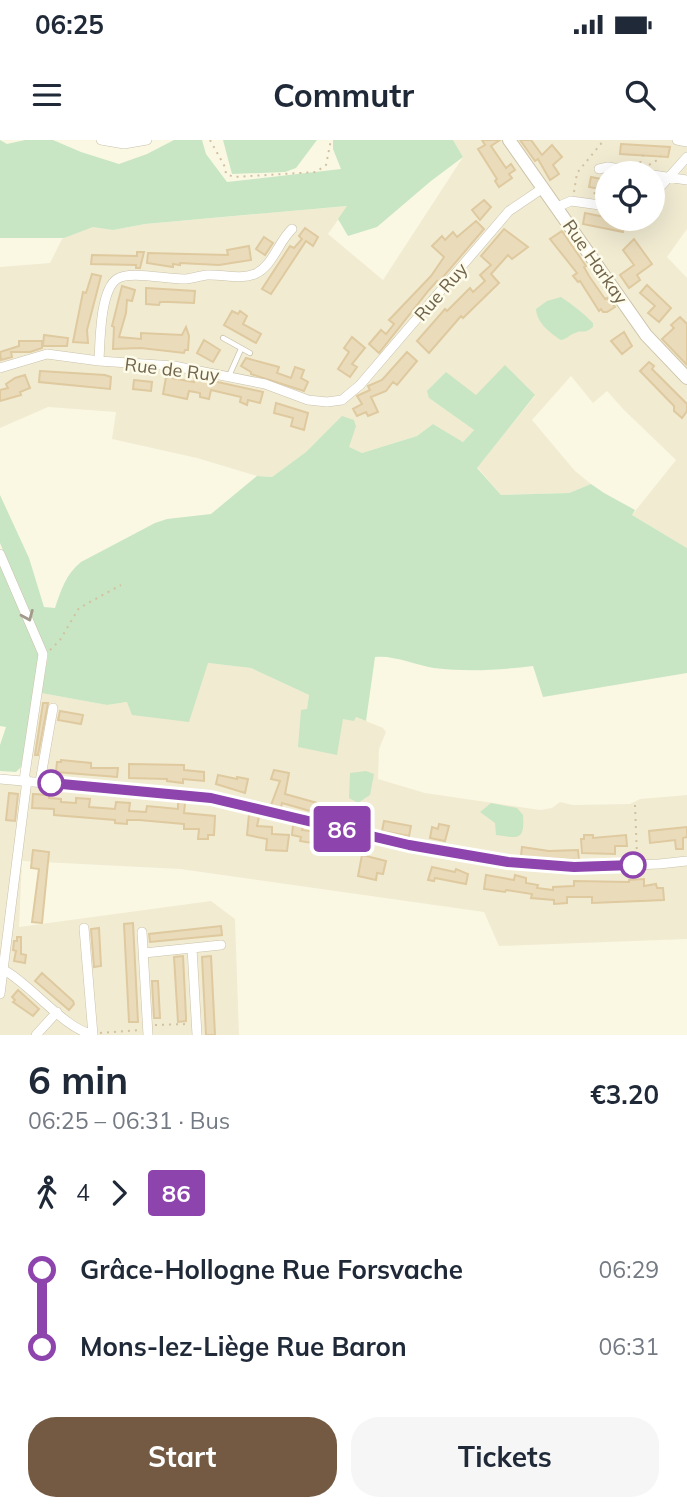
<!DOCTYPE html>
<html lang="en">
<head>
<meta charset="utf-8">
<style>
  body { margin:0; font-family:Mulish,sans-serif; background:#f6f6f7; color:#1f2937; height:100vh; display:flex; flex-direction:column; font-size:26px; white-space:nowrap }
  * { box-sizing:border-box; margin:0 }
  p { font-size:23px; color:#747a83 }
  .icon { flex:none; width:38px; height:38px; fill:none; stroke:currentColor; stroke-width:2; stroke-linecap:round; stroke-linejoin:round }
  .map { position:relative; height:895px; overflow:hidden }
  .panel { display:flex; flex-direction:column; background:#fff; flex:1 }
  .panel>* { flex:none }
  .badge { padding:0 14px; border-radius:5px; font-size:24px; line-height:46px }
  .fabs { position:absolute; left:595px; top:21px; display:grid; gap:14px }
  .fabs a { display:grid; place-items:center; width:70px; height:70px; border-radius:50%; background:#fff; box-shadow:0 7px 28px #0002; font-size:35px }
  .map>.badge { position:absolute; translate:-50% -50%; box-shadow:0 0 0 4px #fff }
  .legs { display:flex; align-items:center; gap:10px; height:77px; padding:0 28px; font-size:23px }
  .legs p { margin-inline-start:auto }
  .headline { display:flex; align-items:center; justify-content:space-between; height:119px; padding:0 28px }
  h1 { font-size:38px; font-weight:700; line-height:52px }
  .action { display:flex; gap:14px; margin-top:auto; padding:14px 28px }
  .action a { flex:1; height:80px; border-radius:28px; background:#745a43; color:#fff; font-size:28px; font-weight:700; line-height:80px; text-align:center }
  .action a+a { background:#f6f6f7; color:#1f2937 }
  ul { padding:0 28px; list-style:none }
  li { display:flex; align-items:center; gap:24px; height:77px; font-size:26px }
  li i { display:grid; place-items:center; width:10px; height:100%; margin:0 9px; background:currentColor }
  li i::after { content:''; width:18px; height:18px; margin:-9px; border:5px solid; border-radius:50%; background:#fff }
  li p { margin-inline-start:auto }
  li:first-child i { background:linear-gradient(#0000 50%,currentColor 0) }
  li:last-child i { background:linear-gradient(currentColor 50%,#0000 0) }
  .status { display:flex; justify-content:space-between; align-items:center; height:49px; padding:0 35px; background:#fff; direction:ltr }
  .status svg { height:19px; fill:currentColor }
  header { display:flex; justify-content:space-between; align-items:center; height:91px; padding:0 28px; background:#fff; font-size:32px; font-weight:700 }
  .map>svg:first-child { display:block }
</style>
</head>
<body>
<div class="status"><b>06:25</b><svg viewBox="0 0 49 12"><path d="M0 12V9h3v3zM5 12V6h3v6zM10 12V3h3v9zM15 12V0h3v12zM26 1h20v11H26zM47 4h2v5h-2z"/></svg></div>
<header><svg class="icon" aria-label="menu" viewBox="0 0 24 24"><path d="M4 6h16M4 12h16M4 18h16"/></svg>Commutr<svg class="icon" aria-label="search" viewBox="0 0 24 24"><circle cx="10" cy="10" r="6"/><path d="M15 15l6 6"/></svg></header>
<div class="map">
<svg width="687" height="895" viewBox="0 0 687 895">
  <rect width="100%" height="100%" fill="#faf8e3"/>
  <path fill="#f1ebd2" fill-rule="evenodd" d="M 453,0 L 687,0 L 687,89 L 667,117 L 687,138 L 687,408 L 632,375 L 676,320 L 623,269 L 607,251 L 593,263 L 571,236 L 532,280 L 575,331 L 591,344 L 569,353 L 501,355 L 477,327 L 535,256 L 475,255 L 429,258 L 474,290 L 463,302 L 433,284 L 417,296 L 362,313 L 348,307 L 340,279 L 306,312 L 272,337 L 257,336 L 197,318 L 112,299 L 116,272 L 48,267 L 0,288 L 0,127 L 50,123 L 62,99 L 91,86 L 113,90 L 145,84 L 348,66 L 328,94 L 383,140 L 463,17 ZM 607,33 L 653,33 L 653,79 L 607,79 Z
    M 208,523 L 251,528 L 309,555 L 307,569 L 343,578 L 356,577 L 383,588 L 386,592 L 379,609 L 378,639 L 425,653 L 540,670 L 552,668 L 560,662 L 573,665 L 630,664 L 640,659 L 687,655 L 687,799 L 499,806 L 484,772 L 180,729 L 22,721 L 19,787 L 211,761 L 235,779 L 239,895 L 0,895 L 0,640 L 27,641 L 41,553 L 107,565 L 127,562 Z"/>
  <path fill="#c8e6c3" d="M 0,0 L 7,4 L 25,0 L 53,0 L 81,12 L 119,24 L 147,14 L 174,0 L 202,0 L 206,14 L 227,42 L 341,29 L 333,9 L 333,0 L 453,0 L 463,17 L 431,41 L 377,87 L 348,96 L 338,79 L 347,66 L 145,84 L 113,90 L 93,87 L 64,98 L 0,98 Z
    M 223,0 L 317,0 L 296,28 L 285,32 L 232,34 Z
    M 561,157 C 573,165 583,173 593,183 L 593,187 C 583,195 583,189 575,193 C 569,195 567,199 561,200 C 550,193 537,183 536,169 L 547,161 Z
    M 505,225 L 535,255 L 477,328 L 501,355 L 569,353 L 591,344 L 604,353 L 635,370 L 632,375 L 687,408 L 687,533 L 543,557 L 533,526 C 499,530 468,532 434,528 C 415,525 394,515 375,517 L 366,581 L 356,577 L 354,581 L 343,579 L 337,615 L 298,607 L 301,570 L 307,569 L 309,555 L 251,528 L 208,523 L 189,582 L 132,575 L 127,562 L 107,565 L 41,553 L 48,516 L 0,403 L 0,355 L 29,418 L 44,467 L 55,468 C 61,450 66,434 81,422 L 155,383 L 167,379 L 211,374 L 257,336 L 272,337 L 306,312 L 342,276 L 354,280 L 356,286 L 349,307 L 362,313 L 417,296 L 433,284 L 463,302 L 474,290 L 429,258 L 427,251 L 446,232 L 476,255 Z
    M 0,423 L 39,510 L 40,527 L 21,627 L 16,632 L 0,631 L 0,605 L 6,587 L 0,586 Z
    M 366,631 L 374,634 L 370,655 L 358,663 L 349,658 L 350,633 Z
    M 491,663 L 517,668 L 523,675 C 525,701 518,698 496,695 L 495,683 L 480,672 Z"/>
  <path fill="#eadcbb" stroke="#dfc99f" stroke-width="2" d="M 482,0 L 500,0 L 491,6 L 506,28 L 511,24 L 515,30 L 509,34 L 512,38 L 499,47 L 495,41 L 497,39 L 478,9 L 485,5 Z
    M 520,0 L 531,0 L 542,15 L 552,5 L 562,17 L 553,25 L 559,34 L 550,40 L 538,19 L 535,21 Z
    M 621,4 L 670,7 L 668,17 L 620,14 Z
    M 591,37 L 607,40 L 607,48 L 605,50 L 589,47 Z
    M 484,60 L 491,67 L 480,80 L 472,70 Z
    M 585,73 L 625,81 L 623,92 L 583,84 Z
    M 476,81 L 484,89 L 438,143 L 437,141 L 429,150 L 379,213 L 369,204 L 381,190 L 386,194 L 394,184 L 389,180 L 431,136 L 444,117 L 432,106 L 442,96 L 445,100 L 453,92 L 457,97 Z
    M 305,88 L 318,97 L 313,106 L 306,101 L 271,154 L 262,149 L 290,106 L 294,108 L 302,99 L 299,96 Z
    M 504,89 L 528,107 L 512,119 L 508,115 L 491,134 L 499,143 L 463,178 L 461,176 L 429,213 L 417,201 L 445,169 L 447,171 L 470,148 L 473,152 L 485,141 L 480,135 L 491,125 L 481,116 Z
    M 562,91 L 586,126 L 584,127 L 589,136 L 605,159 L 607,158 L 610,163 L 612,162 L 615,167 L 607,172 L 603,172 L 601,169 L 599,171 L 580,141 L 578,142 L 573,136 L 577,133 L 550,99 Z
    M 264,97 L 273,103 L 265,115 L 256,109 Z
    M 634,99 L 652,124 L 637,135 L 640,140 L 629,148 L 620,135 L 634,125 L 623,110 Z
    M 249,106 L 251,120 L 219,125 L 180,123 L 180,125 L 173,124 L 173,127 L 147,123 L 148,113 L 228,115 L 227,110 Z
    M 137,112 L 144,112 L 140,128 L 136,128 L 136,125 L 91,124 L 92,115 L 137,116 Z
    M 92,134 L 101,136 L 87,190 L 88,203 L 73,202 L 83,152 L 86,153 Z
    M 647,145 L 671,168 L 659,182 L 648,173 L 655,166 L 640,153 Z
    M 122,146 L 135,150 L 132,161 L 127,160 L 126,173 L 119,197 L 141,199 L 141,193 L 182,195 L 186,187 L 189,196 L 188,210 L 185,210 L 184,213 L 141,208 L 113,209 L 114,187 L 112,186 Z
    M 146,148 L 195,151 L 194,163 L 169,162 L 160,162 L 159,165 L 146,164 Z
    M 232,171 L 238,174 L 240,171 L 247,176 L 243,184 L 261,194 L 256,203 L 224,185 Z
    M 680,177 L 687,184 L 687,225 L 662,199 L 674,188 L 671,185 Z
    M 624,192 L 632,206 L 622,214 L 611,201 Z
    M 44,195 L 68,198 L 67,206 L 43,206 Z
    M 352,197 L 365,208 L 352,224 L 357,227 L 350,237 L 338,229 L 349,212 L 344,208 Z
    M 204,200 L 220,210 L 213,222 L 197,213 Z
    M 19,201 L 42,201 L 42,208 L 30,212 L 11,212 L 12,217 L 1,220 L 0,212 L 19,206 Z
    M 407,212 L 417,221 L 397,245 L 393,242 L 386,251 L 371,257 L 378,272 L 368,276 L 366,272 L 357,276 L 353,269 L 362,264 L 357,256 L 370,250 L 368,246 L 382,240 Z
    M 246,218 L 279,227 L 277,233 L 291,238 L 295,227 L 304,230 L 301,238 L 308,242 L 304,251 L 251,234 L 251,232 L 241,226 Z
    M 649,222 L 654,226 L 652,229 L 687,264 L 687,271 L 682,278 L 674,271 L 674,266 L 640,231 Z
    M 40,231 L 105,235 L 111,237 L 110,249 L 39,242 Z
    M 25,235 L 30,248 L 20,252 L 21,255 L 0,261 L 0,250 L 8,248 L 6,244 L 15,238 Z
    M 166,237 L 194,242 L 195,237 L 263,252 L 260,263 L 248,260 L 247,265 L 240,262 L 241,257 L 211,250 L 209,259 L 200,257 L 200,253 L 189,251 L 187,259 L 163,254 Z
    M 134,240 L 152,242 L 151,251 L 133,249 Z
    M 276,263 L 308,273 L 304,290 L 291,286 L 293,278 L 274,273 Z
    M 43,563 L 48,563 L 38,615 L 35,615 Z
    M 60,571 L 83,575 L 81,584 L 58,580 Z
    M 61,620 L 91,623 L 91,628 L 118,628 L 117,637 L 56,632 L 57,622 L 61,622 Z
    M 129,624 L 184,625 L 184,630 L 204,632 L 204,641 L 183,639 L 183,643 L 167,641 L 167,639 L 129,638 Z
    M 274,630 L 289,633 L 285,654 L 321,664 L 320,668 L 371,678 L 370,689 L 327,678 L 328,676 L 282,663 L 281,668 L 271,665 L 280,641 L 271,639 Z
    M 218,635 L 237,639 L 237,637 L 248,639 L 245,653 L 216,644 Z
    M 9,653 L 18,654 L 15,681 L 6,680 Z
    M 33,654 L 49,655 L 49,658 L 61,659 L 61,662 L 76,663 L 76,658 L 90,659 L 89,667 L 115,669 L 116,662 L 130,663 L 129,671 L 146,672 L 147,666 L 178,669 L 178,662 L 185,663 L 184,673 L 215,676 L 214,695 L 208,695 L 208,699 L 198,699 L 199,689 L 184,689 L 184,684 L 139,680 L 127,680 L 127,684 L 115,683 L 115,680 L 54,675 L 54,669 L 32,668 Z
    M 249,674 L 259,677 L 257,686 L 272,687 L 272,694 L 289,695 L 287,711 L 266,710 L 267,699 L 247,695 Z
    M 384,681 L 411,686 L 409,696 L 382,691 Z
    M 439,684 L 449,686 L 445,701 L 430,698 L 432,687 L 438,689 Z
    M 293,685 L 303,687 L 302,690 L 331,694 L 330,706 L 300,701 L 301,697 L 292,695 Z
    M 687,687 L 687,697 L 683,698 L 683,709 L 676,709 L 675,700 L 650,703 L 649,691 Z
    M 584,695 L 593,695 L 593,698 L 626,695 L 627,706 L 615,706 L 615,714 L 582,713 L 581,699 L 584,699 Z
    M 522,707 L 549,711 L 578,710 L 579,720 L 521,716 Z
    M 33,710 L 49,712 L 42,783 L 32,782 L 39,729 L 31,728 Z
    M 362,715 L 386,721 L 383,734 L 377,733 L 376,740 L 358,736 Z
    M 432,727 L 455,732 L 456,729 L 468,734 L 466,744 L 435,738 L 434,741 L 428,740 Z
    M 486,735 L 514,740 L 515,735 L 526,738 L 526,743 L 538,745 L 537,748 L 553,750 L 553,747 L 574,746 L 574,741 L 629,742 L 629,740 L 644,739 L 644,746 L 656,744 L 657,748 L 663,748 L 664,760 L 592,763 L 592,757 L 567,757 L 567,763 L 554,764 L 554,760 L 531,758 L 532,754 L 506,750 L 505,752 L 484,749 Z
    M 133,783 L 138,882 L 129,882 L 124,784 Z
    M 221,786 L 222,795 L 150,802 L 149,794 Z
    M 99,788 L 101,826 L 94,827 L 91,789 Z
    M 17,797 L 21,797 L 21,814 L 26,815 L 25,823 L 14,821 L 16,811 L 13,810 L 14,801 L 17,801 Z
    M 183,816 L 186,877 L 186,881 L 178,882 L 174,817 Z
    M 211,816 L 215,895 L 206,895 L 202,817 Z
    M 42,833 L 73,861 L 74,864 L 69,870 L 35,841 Z
    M 152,841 L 158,841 L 160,878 L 154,878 Z
    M 18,850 L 39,869 L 33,876 L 13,862 L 15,860 L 12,857 Z"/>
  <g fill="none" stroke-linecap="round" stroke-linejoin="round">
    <defs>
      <path id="lane" d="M 223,198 L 250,213
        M 229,236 L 241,209"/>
      <path id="street" d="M 101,0 L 124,4 L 147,0
        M 677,0 L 687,2
        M 599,29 L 608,27 L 645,33
        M 653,35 L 687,40
        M 653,55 L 687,17
        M 557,67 L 571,61 L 607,66
        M 99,221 C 100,202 100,150 117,139 C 129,130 169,140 186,139 C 193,138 200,136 207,135 C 223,134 239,140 255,134 C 273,126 278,102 292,89
        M 0,228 L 47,214 L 99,221 L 174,226 L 265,244 L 308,260 L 327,262 L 342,260 L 360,245 L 509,71 L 543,48
        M 0,414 L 43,514 L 24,640
        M 0,639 L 211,658 L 409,705 L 508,722 L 574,727 L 659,724 L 687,721
        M 40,642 L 53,568
        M 84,788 L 93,895
        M 142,792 L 148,895
        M 192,808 L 197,895
        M 144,813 L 221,805
        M 4,830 C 29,843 68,892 93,894
        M 0,854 L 27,640
        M 36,895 L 57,872"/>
      <path id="secondary" d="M 509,0 L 646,195 L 687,238"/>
    </defs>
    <use href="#lane" stroke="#cac2ab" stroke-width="6"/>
    <use href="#street" stroke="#cac2ab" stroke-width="10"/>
    <use href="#secondary" stroke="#cdc3a9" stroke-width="14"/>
    <path stroke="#d2c1a1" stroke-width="2" stroke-dasharray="2 5" stroke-linecap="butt" d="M 210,0 L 225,27 L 226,34 L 234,37 L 316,32 L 326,25 L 331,0
      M 640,23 L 643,15
      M 649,25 L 659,19 L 660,16
      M 574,52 L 577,33 L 604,0
      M 594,54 L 597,49
      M 615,80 L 615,79
      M 50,510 L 60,500 L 79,468 L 121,445
      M 635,665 L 637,716
      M 155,885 L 188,884
      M 100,893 L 140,890"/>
    <use href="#lane" stroke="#fff" stroke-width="4.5"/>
    <use href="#street" stroke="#fff" stroke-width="9"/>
    <use href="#secondary" stroke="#fff" stroke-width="12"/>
  </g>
  <defs><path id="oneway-chevron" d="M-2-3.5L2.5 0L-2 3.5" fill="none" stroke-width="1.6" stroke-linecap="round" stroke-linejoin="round" transform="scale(1.75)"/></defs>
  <use stroke="#a29a8a" href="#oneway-chevron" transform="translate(28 476) rotate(67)"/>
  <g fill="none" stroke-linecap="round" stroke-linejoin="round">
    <defs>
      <path id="line-1" d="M 51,643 L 211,658 L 409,705 L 508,722 L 574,727 L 633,725"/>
    </defs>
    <use href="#line-1" stroke="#fff" stroke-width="16"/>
    <use href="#line-1" stroke="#8e44ad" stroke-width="10"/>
  </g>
  <g fill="#fff" stroke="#8e44ad" stroke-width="3.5">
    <circle cx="51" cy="643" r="12"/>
    <circle cx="633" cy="725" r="12"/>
  </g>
  <g text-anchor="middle" stroke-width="5" stroke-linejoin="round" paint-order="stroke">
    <g font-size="18" fill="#70634b" stroke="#fdfbe9">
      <text transform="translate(595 122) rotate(55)" y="6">Rue Harkay</text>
      <text transform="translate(441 152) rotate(-49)" y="6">Rue Ruy</text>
      <text transform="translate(172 230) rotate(7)" y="6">Rue de Ruy</text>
    </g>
  </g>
</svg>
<div class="fabs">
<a><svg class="icon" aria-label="locate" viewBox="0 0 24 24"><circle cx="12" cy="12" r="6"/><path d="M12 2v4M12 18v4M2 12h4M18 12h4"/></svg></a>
</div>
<b class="badge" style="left:342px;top:689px;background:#8e44ad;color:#fff">86</b>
</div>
<section class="panel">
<div class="headline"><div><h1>6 min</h1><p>06:25 – 06:31 · Bus</p></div><b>€3.20</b></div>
<div class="legs"><svg class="icon" aria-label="walk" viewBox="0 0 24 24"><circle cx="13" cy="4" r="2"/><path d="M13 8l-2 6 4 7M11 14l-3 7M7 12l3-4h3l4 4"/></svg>4<svg class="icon" aria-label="forward" viewBox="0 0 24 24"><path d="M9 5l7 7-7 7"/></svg><b class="badge" style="background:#8e44ad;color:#fff">86</b></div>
<ul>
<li><i style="color:#8e44ad"></i><b>Grâce-Hollogne Rue Forsvache</b><p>06:29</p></li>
<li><i style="color:#8e44ad"></i><b>Mons-lez-Liège Rue Baron</b><p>06:31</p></li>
</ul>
<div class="action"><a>Start</a><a>Tickets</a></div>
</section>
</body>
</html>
